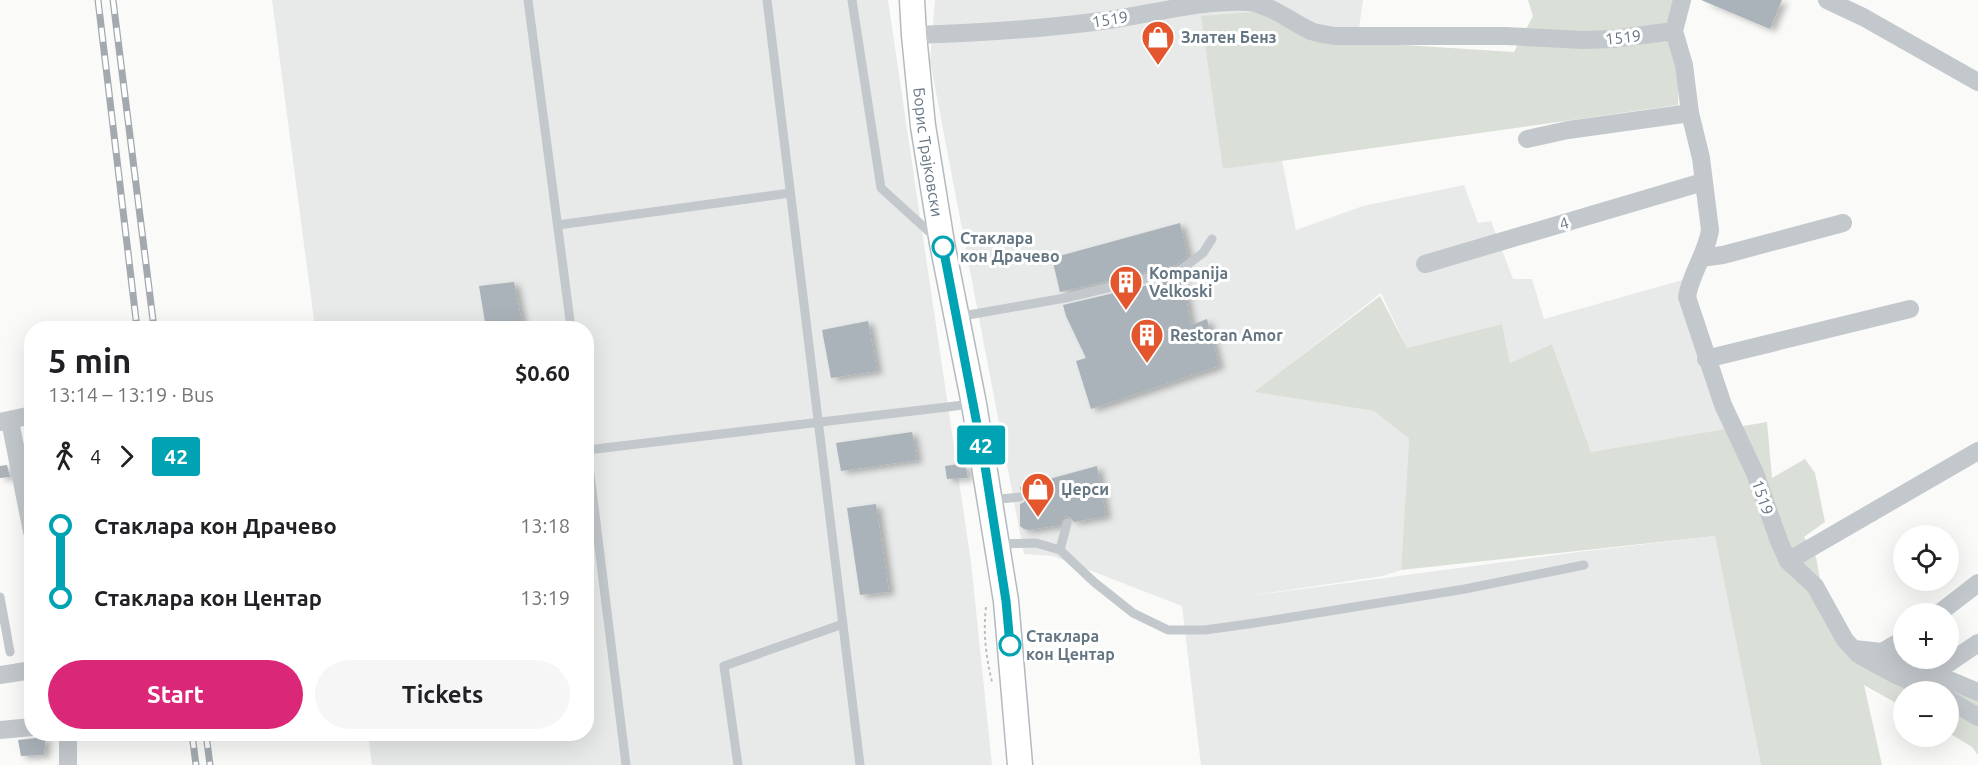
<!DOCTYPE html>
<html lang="en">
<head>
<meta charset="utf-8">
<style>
  body { margin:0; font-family:Ubuntu,sans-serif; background:#f6f6f6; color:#202124; height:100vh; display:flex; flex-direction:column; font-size:22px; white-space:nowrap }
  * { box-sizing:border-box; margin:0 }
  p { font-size:20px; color:#757577 }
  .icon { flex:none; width:33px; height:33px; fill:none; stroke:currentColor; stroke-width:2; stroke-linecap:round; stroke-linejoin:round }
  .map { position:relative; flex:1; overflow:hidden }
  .details { position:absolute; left:24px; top:321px; width:570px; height:420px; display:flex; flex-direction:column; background:#fff; border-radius:24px; box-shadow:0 6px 24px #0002 }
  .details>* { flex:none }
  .badge { padding:0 12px; border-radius:4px; font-size:21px; line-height:39px }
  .controls { position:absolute; left:1893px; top:525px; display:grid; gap:12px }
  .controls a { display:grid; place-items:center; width:66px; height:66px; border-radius:50%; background:#fff; box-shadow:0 6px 24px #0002; font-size:30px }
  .map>.badge { position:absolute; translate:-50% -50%; box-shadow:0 0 0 3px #fff }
  .legs { display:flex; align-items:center; gap:9px; height:66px; padding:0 24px; font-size:20px }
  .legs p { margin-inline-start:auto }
  .headline { display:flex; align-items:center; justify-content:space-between; height:102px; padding:0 24px }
  h1 { font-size:33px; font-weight:700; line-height:45px }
  .primary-button { display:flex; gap:12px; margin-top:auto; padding:12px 24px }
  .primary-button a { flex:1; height:69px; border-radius:36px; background:#db2777; color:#fff; font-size:24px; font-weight:700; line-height:69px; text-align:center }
  .primary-button a+a { background:#f6f6f6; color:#202124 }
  ul { padding:0 24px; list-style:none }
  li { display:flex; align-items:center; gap:21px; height:72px; font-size:22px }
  li i { display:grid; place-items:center; width:9px; height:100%; margin:0 8px; background:currentColor }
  li i::after { content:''; width:15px; height:15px; margin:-8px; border:4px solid; border-radius:50%; background:#fff }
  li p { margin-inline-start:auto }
  li:first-child i { background:linear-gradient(#0000 50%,currentColor 0) }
  li:last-child i { background:linear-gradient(currentColor 50%,#0000 0) }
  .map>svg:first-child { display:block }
</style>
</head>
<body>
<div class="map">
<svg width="1978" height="765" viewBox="0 0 1978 765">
  <defs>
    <filter id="shadow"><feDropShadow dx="5.5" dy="3" stdDeviation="3" flood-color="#0004"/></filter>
  </defs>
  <rect width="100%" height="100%" fill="#fafaf8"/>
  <path fill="#e8e9e9" d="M 272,0 L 888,0 L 971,562 L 992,765 L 372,765 L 368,734 L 586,734 L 586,328 L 315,328 Z
    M 935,0 L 1363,0 L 1357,42 L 1223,169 L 1282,160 L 1296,230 L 1363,206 L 1464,185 L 1478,223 L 1491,221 L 1513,279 L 1532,279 L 1544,319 L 1686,279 L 1734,428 L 1591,452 L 1552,344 L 1510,363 L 1502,324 L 1407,348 L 1381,293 L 1255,392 L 1374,411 L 1409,439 L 1401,570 L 1383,576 L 1249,596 L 1578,552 L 1715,536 L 1761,765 L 1201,765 L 1182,606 L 1053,556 L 1024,554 L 930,61 Z"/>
  <path fill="#dadfd7" d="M 1528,0 L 1680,0 L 1678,105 L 1223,169 L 1201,16 L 1255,12 L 1357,42 L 1514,52 L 1533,16 Z
    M 1380,296 L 1407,348 L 1502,324 L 1510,363 L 1552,344 L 1591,452 L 1767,422 L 1772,478 L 1805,459 L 1815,473 L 1825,522 L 1804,537 L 1816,557 L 1822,590 L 1856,643 L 1978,689 L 1978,755 L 1972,747 L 1949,733 L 1948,692 L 1904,692 L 1903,707 L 1864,685 L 1882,765 L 1761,765 L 1715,536 L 1401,570 L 1409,439 L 1374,411 L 1254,392 Z"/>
  <path fill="#aab3b9" filter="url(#shadow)" d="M 1701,0 L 1782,0 L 1770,29 Z
    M 1180,223 L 1188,256 L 1176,265 L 1060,292 L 1052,258 Z
    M 1182,277 L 1191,325 L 1207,319 L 1219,366 L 1091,409 L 1076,361 L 1086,358 L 1066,316 L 1063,305 Z
    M 514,282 L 523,328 L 486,328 L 479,286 Z
    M 868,321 L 877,371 L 831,378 L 822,330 Z
    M 912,432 L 917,460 L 841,471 L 836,443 Z
    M 965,463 L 968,478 L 947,479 L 945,466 Z
    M 7,465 L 10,477 L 0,478 L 0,466 Z
    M 1097,466 L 1106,516 L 1074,522 L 1071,518 L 1066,516 L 1062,519 L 1060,525 L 1029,530 L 1024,529 L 1020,526 L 1020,504 L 1024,502 L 1027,497 L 1025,493 L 1020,490 L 1020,487 Z
    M 876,504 L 889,592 L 860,595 L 847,508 Z
    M 46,737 L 44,755 L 21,756 L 18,740 Z"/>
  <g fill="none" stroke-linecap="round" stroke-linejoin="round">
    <defs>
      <g id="secondary">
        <path id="s1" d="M 912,0 L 914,35 L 923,126 L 942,243 L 974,404 L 1006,601 L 1020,765"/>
      </g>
    </defs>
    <use href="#secondary" stroke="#b3babf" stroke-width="27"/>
    <path stroke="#bbbfc2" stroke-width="2" stroke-dasharray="3 3" stroke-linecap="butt" d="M 986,607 C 983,633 986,657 992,682"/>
    <path stroke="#c3c8cc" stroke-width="9" d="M 528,0 L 571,328
      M 767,0 L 860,765
      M 852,0 L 881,188 L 936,238
      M 558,225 L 790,193
      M 957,317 L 1065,298 L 1179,271 L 1203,253 L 1212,239
      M 586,445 L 587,450 L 972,404
      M 587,450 L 626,765
      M 990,500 L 1020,497
      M 999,544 L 1036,543 L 1060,550 L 1094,582 L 1133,613 L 1168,630 L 1205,630 L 1255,623 L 1465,589 L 1584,565
      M 1060,550 L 1067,523
      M 0,597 L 10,652
      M 738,765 L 724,666 L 843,624"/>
    <path stroke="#c3c8cc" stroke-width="18" d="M 1827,0 L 1863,17 L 1978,82
      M 1674,31 L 1682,0
      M 914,35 C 979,33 1044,29 1109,20 C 1156,13 1202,0 1249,2 C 1271,5 1292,22 1311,31 C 1318,34 1326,34 1334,36 L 1506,36 L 1584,40 L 1612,39 L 1674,31 L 1684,65 L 1690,113 L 1701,158 L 1710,230 C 1707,253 1691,272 1687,297 L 1723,405 L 1755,473 L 1779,541 L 1788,561 L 1815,586 L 1845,640 L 1858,654 L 1896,675 L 1936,692
      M 1527,139 L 1568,130 L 1690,113
      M 1701,258 L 1723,255 L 1843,223
      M 1425,264 L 1703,182
      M 1706,359 L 1910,309
      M 10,421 L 32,532
      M 0,422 L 32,415
      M 1788,561 L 1978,451
      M 1938,614 L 1978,583
      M 1854,649 L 1882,652 L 1978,692
      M 1882,652 L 1904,639
      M 1934,673 L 1978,643
      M 0,675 L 32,670
      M 1948,699 L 1978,717
      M 0,730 L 32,727
      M 68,734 L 68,765"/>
    <use href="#secondary" stroke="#fff" stroke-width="24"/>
    <defs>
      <path id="rail" d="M 98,0 L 137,328
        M 113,0 L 154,328
        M 192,734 L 196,765
        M 206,734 L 210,765"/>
    </defs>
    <use href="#rail" stroke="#a2aab0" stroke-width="7"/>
    <use href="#rail" stroke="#fff" stroke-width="4.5" stroke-dasharray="14" stroke-linecap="butt"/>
  </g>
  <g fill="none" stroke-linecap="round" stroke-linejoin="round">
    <defs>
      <path id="line-1" d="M 943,247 L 985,466 L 1006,601 L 1010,645"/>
    </defs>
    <use href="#line-1" stroke="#fff" stroke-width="14"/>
    <use href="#line-1" stroke="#00a3b4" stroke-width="9"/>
  </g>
  <defs>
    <symbol id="shop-pin" viewBox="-11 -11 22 30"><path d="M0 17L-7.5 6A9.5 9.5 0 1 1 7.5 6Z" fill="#e4572e" stroke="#fff"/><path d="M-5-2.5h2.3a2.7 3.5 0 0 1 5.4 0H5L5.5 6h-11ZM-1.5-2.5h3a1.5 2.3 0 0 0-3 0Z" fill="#fff"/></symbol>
    <symbol id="building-pin" viewBox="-11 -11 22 30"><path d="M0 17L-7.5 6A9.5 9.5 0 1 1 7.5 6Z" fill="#e4572e" stroke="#fff"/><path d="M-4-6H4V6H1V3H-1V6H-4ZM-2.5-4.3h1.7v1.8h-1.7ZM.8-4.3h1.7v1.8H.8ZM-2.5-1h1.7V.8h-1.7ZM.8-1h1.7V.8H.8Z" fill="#fff"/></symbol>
  </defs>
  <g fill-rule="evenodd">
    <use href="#shop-pin" x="1139" y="18" width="38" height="52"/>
    <use href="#building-pin" x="1107" y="263" width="38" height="52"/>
    <use href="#building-pin" x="1128" y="316" width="38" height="52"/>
    <use href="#shop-pin" x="1019" y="470" width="38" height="52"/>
  </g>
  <g fill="#fff" stroke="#00a3b4" stroke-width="3">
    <circle cx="943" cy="247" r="10"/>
    <circle cx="1010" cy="645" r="10"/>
  </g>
  <g text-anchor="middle" stroke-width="6" stroke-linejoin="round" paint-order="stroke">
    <g font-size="16" fill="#657683" stroke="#fff">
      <text transform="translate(1110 19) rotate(-9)" y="6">1519</text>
      <text transform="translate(1623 37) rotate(-6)" y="6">1519</text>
      <text dy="6" stroke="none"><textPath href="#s1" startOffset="153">Борис Трајковски</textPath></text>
      <text transform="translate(1564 223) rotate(-16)" y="6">4</text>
      <text transform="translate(1763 497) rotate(71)" y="6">1519</text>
    </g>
    <g font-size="16" font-weight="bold" fill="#657683" stroke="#fff" text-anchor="start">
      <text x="1181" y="43">Златен Бенз</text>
      <text x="1149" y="279">Kompanija<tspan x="1149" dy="18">Velkoski</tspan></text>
      <text x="1170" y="341">Restoran Amor</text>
      <text x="1061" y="495">Џерси</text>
    </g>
    <g font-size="16" font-weight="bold" fill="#657683" stroke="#fff" text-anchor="start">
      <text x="960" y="244">Стаклара<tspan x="960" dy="18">кон Драчево</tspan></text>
      <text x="1026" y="642">Стаклара<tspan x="1026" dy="18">кон Центар</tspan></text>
    </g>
  </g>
</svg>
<div class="controls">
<a><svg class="icon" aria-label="locate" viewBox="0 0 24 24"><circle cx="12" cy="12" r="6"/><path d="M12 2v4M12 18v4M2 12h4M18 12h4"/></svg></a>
<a>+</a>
<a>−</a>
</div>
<b class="badge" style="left:981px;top:445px;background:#00a3b4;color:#fff">42</b>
<section class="details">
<div class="headline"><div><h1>5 min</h1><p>13:14 – 13:19 · Bus</p></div><b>$0.60</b></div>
<div class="legs"><svg class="icon" aria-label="walk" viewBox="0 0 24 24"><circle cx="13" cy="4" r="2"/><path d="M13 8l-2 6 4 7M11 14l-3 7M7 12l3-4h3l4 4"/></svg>4<svg class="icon" aria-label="forward" viewBox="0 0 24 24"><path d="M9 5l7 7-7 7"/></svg><b class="badge" style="background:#00a3b4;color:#fff">42</b></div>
<ul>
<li><i style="color:#00a3b4"></i><b>Стаклара кон Драчево</b><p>13:18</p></li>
<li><i style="color:#00a3b4"></i><b>Стаклара кон Центар</b><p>13:19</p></li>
</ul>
<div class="primary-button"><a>Start</a><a>Tickets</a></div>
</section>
</div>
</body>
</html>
